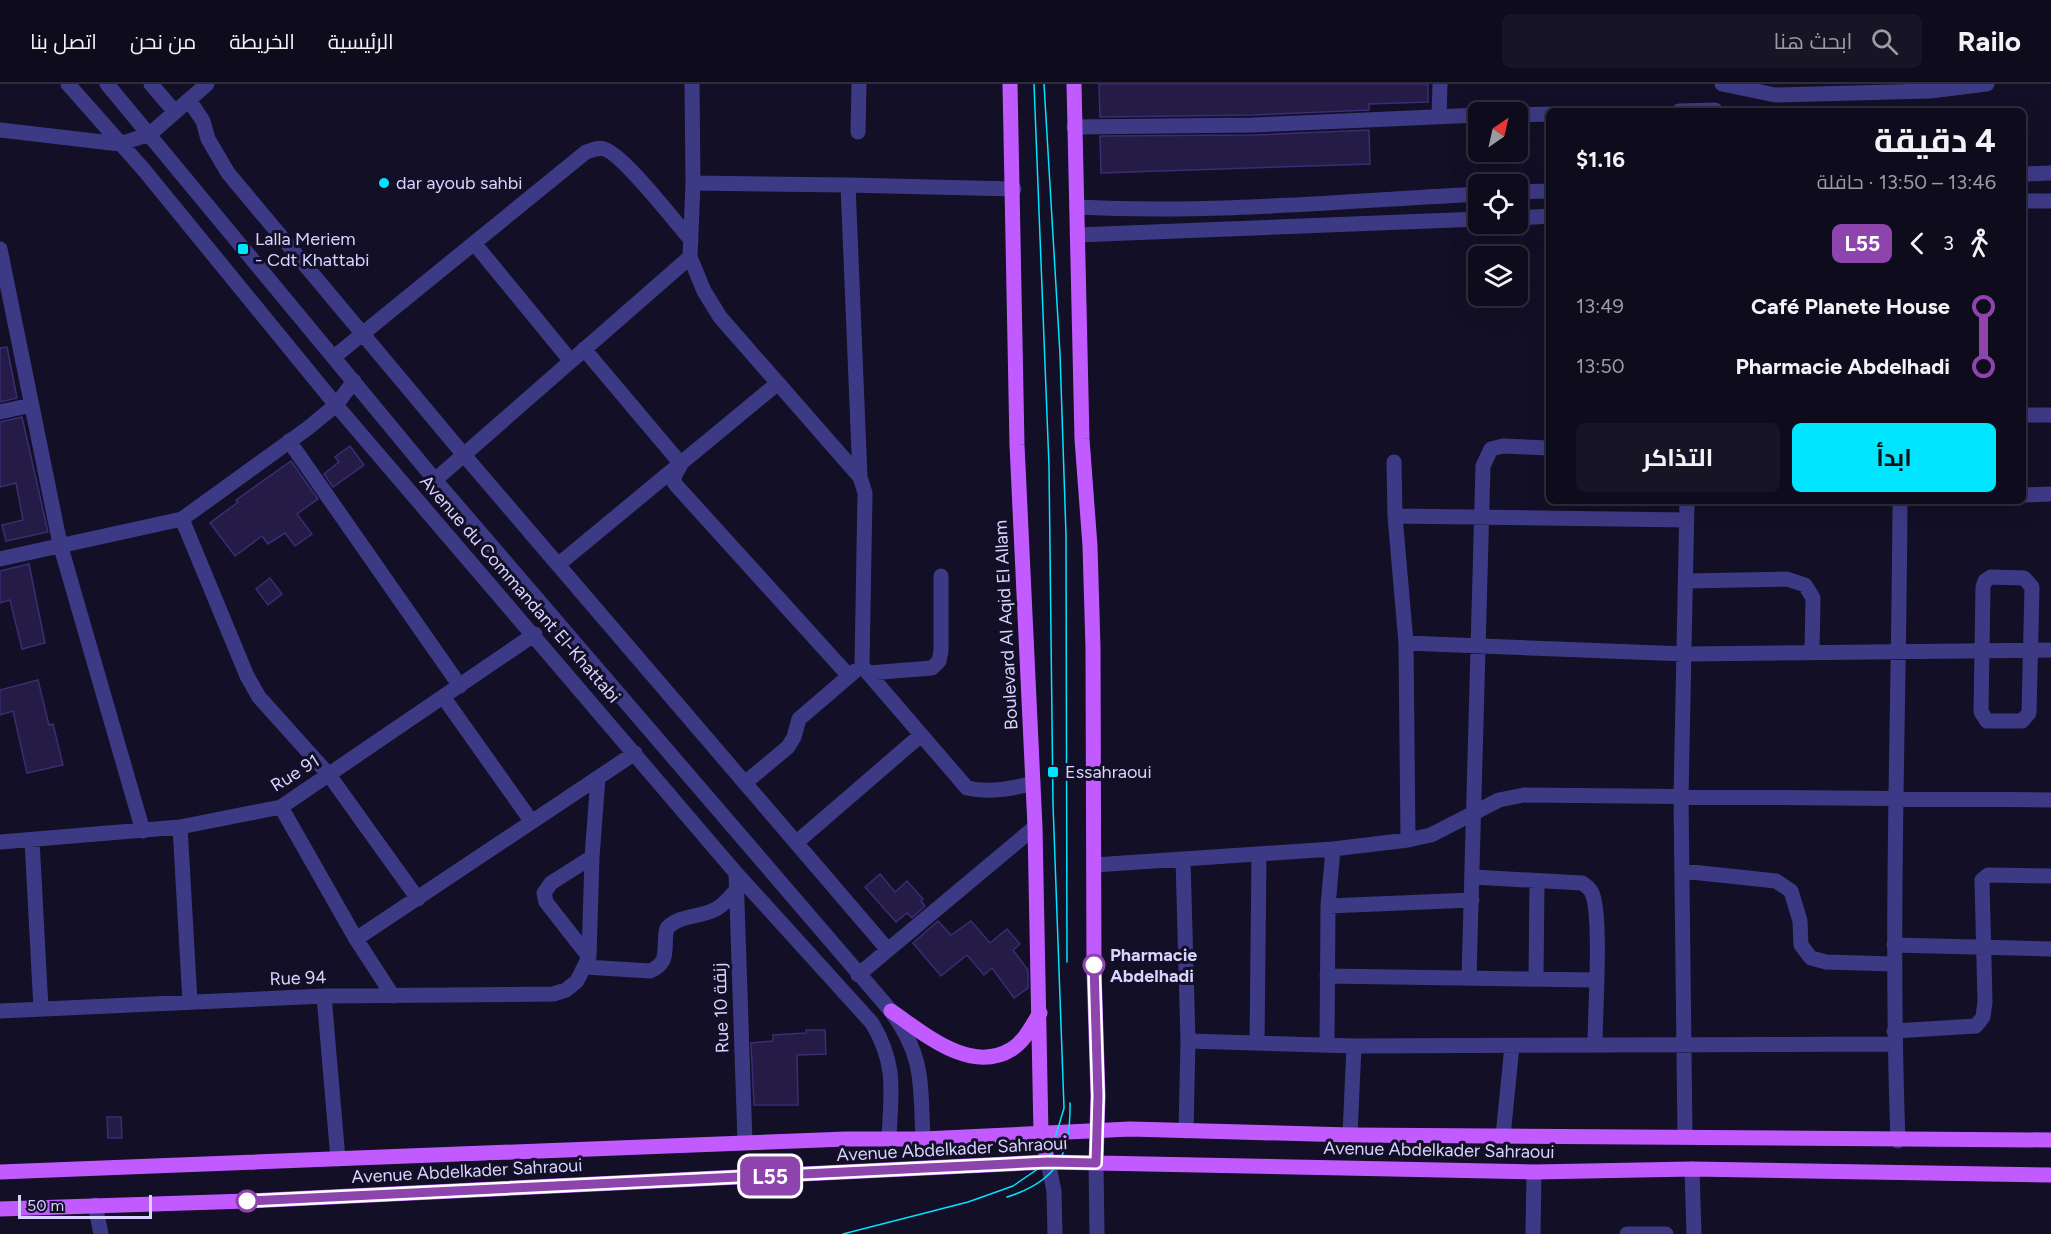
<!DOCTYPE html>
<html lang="ar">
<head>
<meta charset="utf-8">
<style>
  body { margin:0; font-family:Figtree,Cairo,sans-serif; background:#171425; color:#f1f3f6; direction:rtl; height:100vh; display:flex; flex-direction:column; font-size:22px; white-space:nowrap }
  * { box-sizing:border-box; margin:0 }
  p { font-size:20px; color:#9b9ba3 }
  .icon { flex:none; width:33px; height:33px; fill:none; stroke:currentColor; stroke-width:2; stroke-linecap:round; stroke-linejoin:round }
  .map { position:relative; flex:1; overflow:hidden; direction:ltr }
  .sheet { position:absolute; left:1546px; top:24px; width:480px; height:396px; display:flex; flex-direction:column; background:#0e0b1c; border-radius:9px; box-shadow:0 6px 24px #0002,0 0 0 2px #2e2b3b; direction:rtl }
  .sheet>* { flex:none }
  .badge { padding:0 12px; border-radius:9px; font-size:21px; line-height:39px }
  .needle { width:39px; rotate:34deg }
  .controls { position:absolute; left:1468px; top:18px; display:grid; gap:12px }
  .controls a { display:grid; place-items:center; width:60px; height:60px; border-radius:9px; background:#0e0b1c; box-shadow:0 6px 24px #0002,0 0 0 2px #2e2b3b; font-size:30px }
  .scale { position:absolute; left:18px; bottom:15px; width:134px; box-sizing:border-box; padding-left:6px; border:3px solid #d9d4ff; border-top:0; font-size:16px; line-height:21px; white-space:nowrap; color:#d9d4ff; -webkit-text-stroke:4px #130f26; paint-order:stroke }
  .map>.badge { position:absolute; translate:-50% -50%; box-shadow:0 0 0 3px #fff }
  .legs { display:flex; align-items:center; gap:9px; height:66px; padding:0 30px; font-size:20px }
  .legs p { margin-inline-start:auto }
  .overview { display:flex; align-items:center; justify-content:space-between; height:102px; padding:0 30px }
  h1 { font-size:33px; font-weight:700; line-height:45px }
  .primary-button { display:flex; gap:12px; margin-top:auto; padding:12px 30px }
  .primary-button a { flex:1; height:69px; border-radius:9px; background:#00e5ff; color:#111; font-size:24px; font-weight:700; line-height:69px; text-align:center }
  .primary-button a+a { background:#171425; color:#f1f3f6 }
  ul { padding:0 30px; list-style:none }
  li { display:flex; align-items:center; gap:21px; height:60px; font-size:22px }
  li i { display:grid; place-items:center; width:9px; height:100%; margin:0 8px; background:currentColor }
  li i::after { content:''; width:15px; height:15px; margin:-8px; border:4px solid; border-radius:50%; background:#0e0b1c }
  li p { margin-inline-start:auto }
  li:first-child i { background:linear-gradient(#0000 50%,currentColor 0) }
  li:last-child i { background:linear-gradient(currentColor 50%,#0000 0) }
  header { display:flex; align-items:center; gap:36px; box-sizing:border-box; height:84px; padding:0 30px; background:#0e0b1c; border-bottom:2px solid #2e2b3b }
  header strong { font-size:28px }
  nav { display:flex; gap:33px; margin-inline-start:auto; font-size:21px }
  .search { width:420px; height:54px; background:#171425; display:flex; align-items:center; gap:15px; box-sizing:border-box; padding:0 21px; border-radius:9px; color:#9b9ba3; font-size:22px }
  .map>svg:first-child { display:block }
</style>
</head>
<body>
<header>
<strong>Railo</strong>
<div class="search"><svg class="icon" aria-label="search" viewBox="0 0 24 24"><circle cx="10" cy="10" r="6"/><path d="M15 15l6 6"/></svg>ابحث هنا</div>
<nav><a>الرئيسية</a><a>الخريطة</a><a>من نحن</a><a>اتصل بنا</a></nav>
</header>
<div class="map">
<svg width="2051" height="1150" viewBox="0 0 2051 1150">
  <rect width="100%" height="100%" fill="#130f26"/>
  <path fill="#241b47" stroke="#3b2d73" stroke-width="1.5" d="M 1099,0 L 1428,0 L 1428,18 L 1369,20 L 1369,26 L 1253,31 L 1100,33 Z
    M 1369,46 L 1370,80 L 1101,89 L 1100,52 L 1253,51 Z
    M 7,263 L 17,314 L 0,318 L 0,264 Z
    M 22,333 L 48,448 L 6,457 L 2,441 L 23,436 L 16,399 L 0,403 L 0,338 Z
    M 350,362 L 364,381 L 333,403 L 324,390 L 339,378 L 335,373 Z
    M 291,377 L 318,415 L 297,430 L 312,450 L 295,462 L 285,449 L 268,460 L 262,452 L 235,472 L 210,439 L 238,418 L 236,416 Z
    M 29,480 L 45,559 L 22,565 L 10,516 L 0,519 L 0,487 Z
    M 270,494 L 282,510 L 268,521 L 256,505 Z
    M 38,596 L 49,641 L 53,640 L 63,681 L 27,689 L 13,627 L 0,631 L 0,606 Z
    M 880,790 L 895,808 L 907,797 L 923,815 L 921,817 L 925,822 L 912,834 L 907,829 L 896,838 L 865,803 Z
    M 938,837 L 951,851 L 971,837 L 990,859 L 1007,845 L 1020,860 L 1013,866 L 1028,886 L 1028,904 L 1014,914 L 992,884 L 984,891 L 967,871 L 941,892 L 913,859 Z
    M 806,946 L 825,946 L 826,970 L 797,971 L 798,1021 L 754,1021 L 751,959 L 773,957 L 773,951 L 806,949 Z
    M 107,1033 L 121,1033 L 122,1054 L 108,1054 Z"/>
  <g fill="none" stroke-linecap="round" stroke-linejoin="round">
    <path stroke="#3d3a85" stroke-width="15" d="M 68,0 L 144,86 L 336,321 L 736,789 L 872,939 C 897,981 891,1007 889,1054
      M 107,0 L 435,396 L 891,927 C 925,974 920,999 923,1055
      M 151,0 L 175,28
      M 692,0 L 693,99 L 690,173 L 704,207 L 720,233 L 860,393 L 865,409 L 862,582 L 967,704 C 989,709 1012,705 1033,699
      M 1722,0 L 1775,11 L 1930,7 L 1987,0
      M 189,16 L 203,37 L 208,55 L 228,89 L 464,371 L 888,866
      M 1679,27 L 1715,26
      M 1518,31 L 1550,30
      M 1439,32 L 1440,0
      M 1074,43 L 1253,41 L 1479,31
      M 0,46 L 120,60 L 150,50 L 207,0
      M 858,48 L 859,0
      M 2024,90 L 2051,89
      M 693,99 L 848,101 L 860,393
      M 848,101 L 1014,105
      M 1518,108 L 1550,107
      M 2024,117 L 2051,117
      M 1077,123 C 1210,130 1346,117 1479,110
      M 1518,134 L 1550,132
      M 1077,151 L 1479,135
      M 474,159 L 570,276
      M 0,165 L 60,460 L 143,747
      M 584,265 L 681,380 L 674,393 L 675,400 L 849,592
      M 334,273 L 586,68 C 592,66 598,63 604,65 C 622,69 676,139 691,156
      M 0,328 L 32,321
      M 2024,331 L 2051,331
      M 289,357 L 460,602
      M 1394,378 L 1395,432 L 1406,559 L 1408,756
      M 435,396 L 690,173
      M 2024,411 L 2051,410
      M 1395,432 L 1687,436
      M 182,435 L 247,592 L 259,613 L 329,691 L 418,815
      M 0,475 L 182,435 L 308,344 L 336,321 L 354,297
      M 559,480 L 778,299
      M 1991,493 L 2024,494 L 2032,503 L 2029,629 L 2022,637 L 1987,637 L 1981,628 L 1983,503 L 1985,497 Z
      M 1686,497 L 1787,495 L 1805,501 L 1813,514 L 1812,569
      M 1406,559 L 1686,570 L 2051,566
      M 869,589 L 932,584 L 939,577 L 941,567 L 941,492
      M 444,614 L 532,738
      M 746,698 L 788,663 L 794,653 L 799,635 L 855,587
      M 281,723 L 356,855 L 393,912
      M 180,743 L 190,918
      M 32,756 L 41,925
      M 0,758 L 180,743 L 281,723 L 535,550
      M 797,758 L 921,651
      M 1183,775 L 1188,957 L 1186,1047
      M 1094,781 L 1333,765 L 1408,756 L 1431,751 L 1499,716 L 1524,711 L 2051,716
      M 1682,787 L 1776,797 L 1791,807 L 1800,837 L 1801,861 L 1811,874 L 1826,878 L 1894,880
      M 736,789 L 745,1058
      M 1473,793 L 1582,799 C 1587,802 1590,805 1592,809 C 1602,832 1595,930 1595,960
      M 1328,822 L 1472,816
      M 356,855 L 635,669
      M 1894,861 L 2051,865
      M 589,873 L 546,818 L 544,809 L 551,799 L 592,773
      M 585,883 L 650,887 C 672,878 662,862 667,844 C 681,830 700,834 716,825 C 725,820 731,812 737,805
      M 858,891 L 1035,743
      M 1327,892 L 1595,896
      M 1469,894 L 1483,382 L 1491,365 L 1503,362 L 1550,364
      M 1536,895 L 1537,797
      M 324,912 L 338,1075
      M 0,927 L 324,912 L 553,910 L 566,906 L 577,897 L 589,873 L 592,773 L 598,694
      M 1894,947 L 1976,942 L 1983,933 L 1985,918 L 1982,796 L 1988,791 L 2051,792
      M 1188,957 L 1354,962 L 1894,960
      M 1257,959 L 1259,770
      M 1327,961 L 1328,822 L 1333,765
      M 1350,1051 L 1354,962
      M 1503,1052 L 1512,962
      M 1685,1053 L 1681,713 L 1687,417
      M 1898,1057 C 1890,844 1899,631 1900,417
      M 1048,1078 L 1054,1107 L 1055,1150
      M 1096,1079 L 1097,1150
      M 1692,1085 L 1694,1150
      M 95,1121 L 101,1150
      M 1533,1150 L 1534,1088
      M 1627,1150 L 1666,1150"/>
    <path stroke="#c25bff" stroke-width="15" d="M 1010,0 L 1017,361 L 1035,743 L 1041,1050 L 1048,1078
      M 1074,0 L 1082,355 L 1090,462 L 1093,564 L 1094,885 L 1098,1012 L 1096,1079
      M 891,927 C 924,949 970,991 1012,965 C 1025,957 1032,941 1040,929
      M 0,1088 L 846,1055 L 923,1055 L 1130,1045 L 1350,1051 L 2051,1056
      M 0,1125 L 247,1117 L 1048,1078 L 1534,1088 L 1692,1085 L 2051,1091"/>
    <path stroke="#00e5ff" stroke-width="1.5" d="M 1044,0 L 1060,270 L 1066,451 L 1067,878
      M 1007,1113 C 1058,1097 1071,1070 1070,1019
      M 843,1150 L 968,1118 L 1013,1102 L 1048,1078 L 1064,1024 L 1053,720 L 1049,382 L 1034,0"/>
  </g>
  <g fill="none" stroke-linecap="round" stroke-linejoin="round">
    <defs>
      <path id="line-1" d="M 247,1117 L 1048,1078 L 1096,1079 L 1098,1012 L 1094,881"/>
    </defs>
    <use href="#line-1" stroke="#fff" stroke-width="14"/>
    <use href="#line-1" stroke="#8e44ad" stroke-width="9"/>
  </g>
  <g fill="#00e5ff" stroke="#130f26" stroke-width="2">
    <circle cx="384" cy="99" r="6"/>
    <rect x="237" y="159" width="12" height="12" rx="3"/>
    <rect x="1047" y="682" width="12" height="12" rx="3"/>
  </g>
  <g fill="#fff" stroke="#8e44ad" stroke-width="3">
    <circle cx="1094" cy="881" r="10"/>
    <circle cx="247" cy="1117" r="10"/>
  </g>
  <g text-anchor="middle" stroke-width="6" stroke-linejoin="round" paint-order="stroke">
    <g font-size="18" fill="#d9d4ff" stroke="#130f26" text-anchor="start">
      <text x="396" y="105">dar ayoub sahbi</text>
      <text x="255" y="161">Lalla Meriem<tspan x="255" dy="21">- Cdt Khattabi</tspan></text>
      <text x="1065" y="694">Essahraoui</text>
    </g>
    <g font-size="18" fill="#d9d4ff" stroke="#130f26">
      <text transform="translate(520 505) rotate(49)" y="6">Avenue du Commandant El-Khattabi</text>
      <text transform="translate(1006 541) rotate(-93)" y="6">Boulevard Al Aqid El Allam</text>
      <text transform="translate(295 689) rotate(-32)" y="6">Rue 91</text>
      <text transform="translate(298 894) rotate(-2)" y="6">Rue 94</text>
      <text transform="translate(721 924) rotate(-92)" y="6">Rue 10 زنقة</text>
      <text transform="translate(952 1065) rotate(-3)" y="6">Avenue Abdelkader Sahraoui</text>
      <text transform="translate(1439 1066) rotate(1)" y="6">Avenue Abdelkader Sahraoui</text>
      <text transform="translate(467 1087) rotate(-3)" y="6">Avenue Abdelkader Sahraoui</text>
    </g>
    <g font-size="18" font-weight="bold" fill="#d9d4ff" stroke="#130f26" text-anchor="start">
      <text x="1110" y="877">Pharmacie<tspan x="1110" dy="21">Abdelhadi</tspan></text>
    </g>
  </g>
</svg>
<div class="controls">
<a><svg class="needle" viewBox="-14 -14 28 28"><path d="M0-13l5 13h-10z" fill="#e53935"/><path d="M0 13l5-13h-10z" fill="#9b9ba3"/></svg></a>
<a><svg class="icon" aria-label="locate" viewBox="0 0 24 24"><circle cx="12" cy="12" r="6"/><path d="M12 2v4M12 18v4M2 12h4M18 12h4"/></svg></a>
<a><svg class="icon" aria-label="layers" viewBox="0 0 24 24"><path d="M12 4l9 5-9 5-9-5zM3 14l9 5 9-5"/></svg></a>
</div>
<div class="scale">50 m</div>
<b class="badge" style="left:770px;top:1092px;background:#8e44ad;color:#fff">L55</b>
<section class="sheet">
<div class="overview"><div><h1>4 دقيقة</h1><p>13:46 – 13:50 · حافلة</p></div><b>$1.16</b></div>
<div class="legs"><svg class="icon" aria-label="walk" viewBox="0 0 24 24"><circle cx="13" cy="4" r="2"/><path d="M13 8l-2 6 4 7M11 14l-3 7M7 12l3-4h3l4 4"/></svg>3<svg class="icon" aria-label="back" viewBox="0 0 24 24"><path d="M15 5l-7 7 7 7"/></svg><b class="badge" style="background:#8e44ad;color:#fff">L55</b></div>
<ul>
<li><i style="color:#8e44ad"></i><b>Café Planete House</b><p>13:49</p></li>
<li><i style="color:#8e44ad"></i><b>Pharmacie Abdelhadi</b><p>13:50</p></li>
</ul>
<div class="primary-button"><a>ابدأ</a><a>التذاكر</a></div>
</section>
</div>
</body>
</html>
